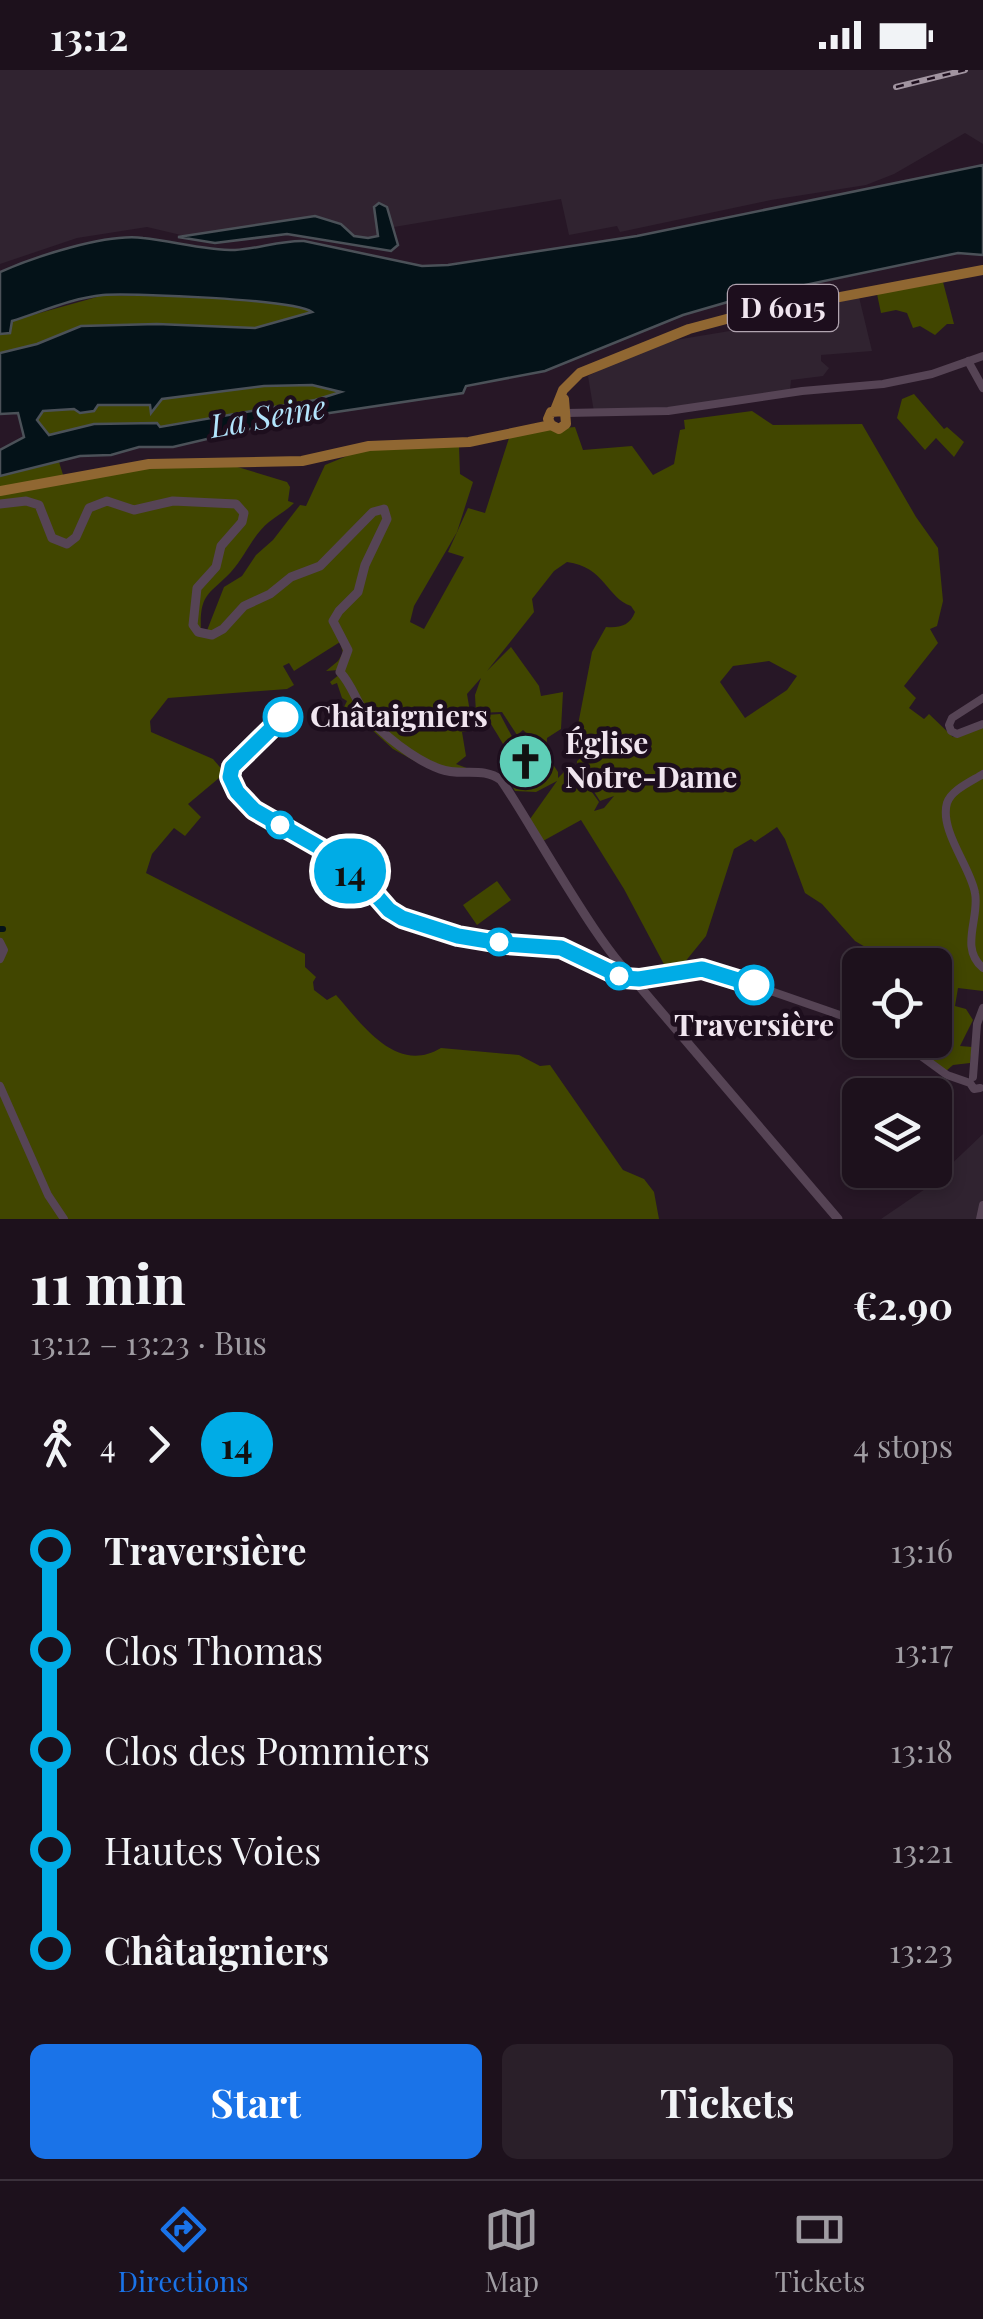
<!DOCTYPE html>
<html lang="en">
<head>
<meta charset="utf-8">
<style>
  body { margin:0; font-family:"Playfair Display",serif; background:#2a1f29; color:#f1f3f6; height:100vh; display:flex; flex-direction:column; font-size:38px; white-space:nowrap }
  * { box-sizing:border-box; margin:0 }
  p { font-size:32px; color:#a09da3 }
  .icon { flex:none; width:55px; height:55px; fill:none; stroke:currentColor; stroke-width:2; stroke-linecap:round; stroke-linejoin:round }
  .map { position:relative; height:1149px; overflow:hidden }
  .details { display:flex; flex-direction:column; background:#1d111c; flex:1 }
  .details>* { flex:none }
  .badge { padding:0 20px; border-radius:32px; font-size:35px; line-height:65px }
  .buttons { position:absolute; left:842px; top:878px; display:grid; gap:20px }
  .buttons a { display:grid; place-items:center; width:110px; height:110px; border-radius:15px; background:#1d111c; box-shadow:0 5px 15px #0003,0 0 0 2px #3b313b; font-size:50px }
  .map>.badge { position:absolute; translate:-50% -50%; box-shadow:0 0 0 5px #fff }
  .legs { display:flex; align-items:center; gap:15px; height:110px; padding:0 30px; font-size:32px }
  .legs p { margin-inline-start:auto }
  .head { display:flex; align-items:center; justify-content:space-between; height:170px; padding:0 30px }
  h1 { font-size:55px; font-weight:700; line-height:75px }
  .cta { display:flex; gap:20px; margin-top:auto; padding:20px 30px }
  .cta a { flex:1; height:115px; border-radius:15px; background:#1a73e8; color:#fff; font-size:40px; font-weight:700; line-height:115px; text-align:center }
  .cta a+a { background:#2a1f29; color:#f1f3f6 }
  ul { padding:0 30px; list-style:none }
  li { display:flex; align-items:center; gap:35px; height:100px; font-size:38px }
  li i { display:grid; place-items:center; width:15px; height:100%; margin:0 12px; background:currentColor }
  li i::after { content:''; width:25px; height:25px; margin:-12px; border:8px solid; border-radius:50%; background:#1d111c }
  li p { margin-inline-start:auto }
  li:first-child i { background:linear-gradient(#0000 50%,currentColor 0) }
  li:last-child i { background:linear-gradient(currentColor 50%,#0000 0) }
  .status { display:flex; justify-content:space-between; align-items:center; height:70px; padding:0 50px; background:#1d111c; direction:ltr }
  .status svg { height:28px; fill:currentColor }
  .tabs { display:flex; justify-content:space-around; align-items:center; height:140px; border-top:2px solid #3b313b; background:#1d111c; font-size:28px; color:#a09da3 }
  .tabs a { display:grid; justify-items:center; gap:5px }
  .tabs .selected { color:#1a73e8 }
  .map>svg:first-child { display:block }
</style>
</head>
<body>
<div class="status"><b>13:12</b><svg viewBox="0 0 49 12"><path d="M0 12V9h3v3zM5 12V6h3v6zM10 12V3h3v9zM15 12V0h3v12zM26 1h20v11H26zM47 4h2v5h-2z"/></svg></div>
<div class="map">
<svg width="983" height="1149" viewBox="0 0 983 1149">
  <rect width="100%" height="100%" fill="#271726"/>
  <path fill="#302330" d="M 0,0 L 983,0 L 983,74 L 965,63 L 894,104 L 866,115 L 771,130 L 620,162 L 617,156 L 569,165 L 561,129 L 394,157 L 388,175 L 287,164 L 215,173 L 147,157 L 77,168 L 0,194 Z
    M 859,227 L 872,281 L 821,285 L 821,291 L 829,298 L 823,306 L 791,310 L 790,320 L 665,338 L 594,342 L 588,306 L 651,274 L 754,257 L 779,242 Z
    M 983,1064 L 983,1149 L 881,1149 L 925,1119 Z"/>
  <path fill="#414600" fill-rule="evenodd" d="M 943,212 L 954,254 L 947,254 L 935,265 L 920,256 L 913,258 L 907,243 L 896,240 L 881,243 L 877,224 Z
    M 104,225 C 173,227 244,226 312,239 L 312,242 L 255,258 L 157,254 L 81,256 L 37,274 L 0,283 L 0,264 L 10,263 L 11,251 Z
    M 312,315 L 343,321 L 315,330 L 159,357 L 157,353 L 94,354 L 49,365 L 37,350 L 43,341 L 98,335 L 151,335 L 151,341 L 162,329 L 264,316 Z
    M 914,324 L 944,359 L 947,357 L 964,372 L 954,387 L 936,368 L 925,380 L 897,348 L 902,329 Z
    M 752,341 L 773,355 L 862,354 L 916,447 L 938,478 L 943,531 L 937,556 L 930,559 L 938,573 L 904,616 L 916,628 L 909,638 L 924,649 L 929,644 L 953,667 L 983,652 L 983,921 L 958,918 L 955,936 L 966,939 L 973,950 L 960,976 L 972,977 L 970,993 L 953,995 L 946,1001 L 927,994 L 938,985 L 923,970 L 935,970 L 935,895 L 877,895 L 867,878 L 855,871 L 822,834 L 805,823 L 785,769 L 777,757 L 755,772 L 751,769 L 734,779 L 706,866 L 680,898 L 667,900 L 624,819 L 581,750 L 543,771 L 530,749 L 557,711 L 536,722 L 515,721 L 510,712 L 515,710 L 518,713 L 544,690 L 538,674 L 523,660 L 517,665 L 502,642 L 476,643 L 475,625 L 481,608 L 467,624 L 473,660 L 462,662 L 466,686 L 456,694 L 472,700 L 420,694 L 393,679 L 370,658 L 350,649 L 352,643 L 344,637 L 347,631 L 342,628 L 337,613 L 332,615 L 330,612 L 340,604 L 338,600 L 326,601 L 338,591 L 343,583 L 340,572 L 294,601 L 289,593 L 283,596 L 294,615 L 287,619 L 168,628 L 150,651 L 151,662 L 213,689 L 225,703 L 188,734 L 201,747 L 185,766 L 174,758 L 152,784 L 146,803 L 305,884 L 305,897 L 316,907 L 313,912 L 314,920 L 327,930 L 336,925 C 362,954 396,1005 441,978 L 519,985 L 540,996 L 550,995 L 623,1100 L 644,1109 L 654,1122 L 659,1149 L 0,1149 L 0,406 L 59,392 L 65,411 L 175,393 L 221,392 L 287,412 L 290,417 L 288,431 L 294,433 C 286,441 278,445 269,452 C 252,466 245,487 231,502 C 209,525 199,523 201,562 L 206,563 L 224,517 L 242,506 L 256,485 L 273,470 L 300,435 L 306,436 L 325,395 L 369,377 L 459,376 L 460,404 L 473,412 L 457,462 L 414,536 L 410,552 L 424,559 L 464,487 L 448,482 L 468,438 L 485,443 L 509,368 L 519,362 L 575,357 L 583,380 L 632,376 L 653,405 L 674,394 L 680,360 L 685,359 L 684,350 ZM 567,492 C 605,497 607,528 631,536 L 635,542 C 630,556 619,558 606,557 L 592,582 L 577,660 L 589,681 L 577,691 L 577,695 L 600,731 L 614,726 L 604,738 L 594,741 L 599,732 L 574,697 L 571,695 L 558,708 L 558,702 L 546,684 L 547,668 L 561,659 L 563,622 L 541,626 L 539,616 L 511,577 L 487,601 L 534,542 L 532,529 L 554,501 ZM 769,591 L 797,606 L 787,620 L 745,648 L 720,612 L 733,596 Z
    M 500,644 L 518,678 L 528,673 L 540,690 L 515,704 C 517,692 494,661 486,645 Z
    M 497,811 L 511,830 L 477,855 L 463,835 Z"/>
  <path fill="#041218" stroke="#4b5158" stroke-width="2.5" fill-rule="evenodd" d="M 983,95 L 983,185 L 958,183 L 738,229 L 683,245 L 545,301 L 466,316 L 463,323 L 296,348 L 173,377 L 139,377 L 111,385 L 80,386 L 0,406 L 0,380 L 24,367 L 18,343 L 0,344 L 0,283 L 37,274 L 81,256 L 157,254 L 255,258 L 312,242 C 293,229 134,223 103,225 C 72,228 41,242 12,251 L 10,263 L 0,264 L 0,202 C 34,187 106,163 143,168 C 173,171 204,180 235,180 C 258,179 281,170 304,171 L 422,196 L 448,195 L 637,166 ZM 312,315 L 341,322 L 315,330 L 160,357 L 157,353 L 94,354 L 49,365 L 37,350 L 43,341 L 74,339 L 80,343 L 94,341 L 98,335 L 150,335 L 151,343 L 162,329 L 264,316 Z
    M 379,133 L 387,137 L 398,175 L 391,181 L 287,164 L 215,173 L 178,167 L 315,146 L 341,154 L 354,166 L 368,168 L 378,166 L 374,137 Z"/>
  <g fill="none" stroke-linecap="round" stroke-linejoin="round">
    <path stroke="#041218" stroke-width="6" d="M 0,859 L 3,859"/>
    <path stroke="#564455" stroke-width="8" d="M 968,291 L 983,318
      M 566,343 L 668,341 L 802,321 L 883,314 L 932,304 L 983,286
      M 983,628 L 952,648 L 949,655 L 951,661 L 957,664 L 983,654
      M 983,704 C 972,711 951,720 947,733 C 939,760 971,798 975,823 C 980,848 959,878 983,898
      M 0,872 L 4,880 L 0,889
      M 638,909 L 685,899 L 710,900 L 860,952
      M 899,970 L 947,1005 L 970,1013 L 974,1019 L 980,1018
      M 973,1007 L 977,954 L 983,938
      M 0,1016 L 48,1125 L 64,1149
      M 980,1149 L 983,1135"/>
    <path stroke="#564455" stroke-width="9" d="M 0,434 L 26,431 L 39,435 L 52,468 L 67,474 L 76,467 L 89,438 L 107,431 L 134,440 L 173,431 L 236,434 L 244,443 L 242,452 L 221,476 L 216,497 L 197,518 L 193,555 L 198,562 L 212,565 L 223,559 L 244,536 L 270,524 L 291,507 L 320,496 L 373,442 L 384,439 L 387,449 L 365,495 L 358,522 L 339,541 L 333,551 L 348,580 L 340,602 C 352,615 355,629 365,643 C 381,664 415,690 440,699 C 460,707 483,696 501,710 C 525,743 611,901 638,909 L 640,917 L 838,1149"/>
    <path stroke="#906732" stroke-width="10" d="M 555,340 L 563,320 L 580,303 L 689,259 L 734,247 L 983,200
      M 564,341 L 551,342 L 548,349 L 551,355 L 559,359 L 566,354 L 564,329
      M 0,421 L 149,394 L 302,391 L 369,376 L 469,372 L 551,355"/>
    <defs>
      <path id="rail" d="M 896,17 L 965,0"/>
    </defs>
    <use href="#rail" stroke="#a194a0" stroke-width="6"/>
    <use href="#rail" stroke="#1d0e1d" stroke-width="2.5" stroke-dasharray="8" stroke-linecap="butt"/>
  </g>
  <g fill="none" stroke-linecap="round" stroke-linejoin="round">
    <defs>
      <path id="line-1" d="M 283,647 L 232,697 L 230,707 L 237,722 L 254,740 L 324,780 L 368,816 L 389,840 L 402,848 L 458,866 L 506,874 L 561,878 L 624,908 L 639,909 L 702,899 L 754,915"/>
    </defs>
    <use href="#line-1" stroke="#fff" stroke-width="22"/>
    <use href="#line-1" stroke="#00ace6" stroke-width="15"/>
  </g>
  <defs>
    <symbol id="church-disc" viewBox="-11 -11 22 22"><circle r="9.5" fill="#5eceb7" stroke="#1d0e1d"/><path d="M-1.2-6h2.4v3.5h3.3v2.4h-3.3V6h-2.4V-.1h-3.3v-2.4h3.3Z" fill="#111"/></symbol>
  </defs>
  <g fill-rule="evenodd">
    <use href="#church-disc" x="494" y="660" width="63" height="63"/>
  </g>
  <g fill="#fff" stroke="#00ace6" stroke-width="5">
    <circle cx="283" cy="647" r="18"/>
    <circle cx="280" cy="755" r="12"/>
    <circle cx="499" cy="872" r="12"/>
    <circle cx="619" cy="906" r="12"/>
    <circle cx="754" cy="915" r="18"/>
  </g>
  <g text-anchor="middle" stroke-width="9" stroke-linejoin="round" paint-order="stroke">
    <rect fill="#1d0e1d" stroke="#b1a4b0" stroke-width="2.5" x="728" y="215" width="110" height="46" rx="8"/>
    <g font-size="28" font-weight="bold" fill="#f0e5ef">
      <text x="783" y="248">D 6015</text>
    </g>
    <g font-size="30" font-weight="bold" fill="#f0e5ef" stroke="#1d0e1d" text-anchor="start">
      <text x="310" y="657">Châtaigniers</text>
      <text x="754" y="966" text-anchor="middle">Traversière</text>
    </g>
    <g font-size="30" font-weight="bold" fill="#f0e5ef" stroke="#1d0e1d" text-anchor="start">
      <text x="565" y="684">Église<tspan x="565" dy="34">Notre-Dame</tspan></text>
    </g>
    <g font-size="32" font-style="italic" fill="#b3e5fd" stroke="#1d0e1d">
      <text transform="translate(268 347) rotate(-10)" y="11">La Seine</text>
    </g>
  </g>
</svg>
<div class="buttons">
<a><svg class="icon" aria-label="locate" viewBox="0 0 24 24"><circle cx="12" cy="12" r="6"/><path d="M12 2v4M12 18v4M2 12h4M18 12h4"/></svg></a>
<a><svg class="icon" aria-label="layers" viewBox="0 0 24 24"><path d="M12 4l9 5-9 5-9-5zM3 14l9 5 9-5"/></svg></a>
</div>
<b class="badge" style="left:350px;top:801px;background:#00ace6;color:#111">14</b>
</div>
<section class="details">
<div class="head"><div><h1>11 min</h1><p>13:12 – 13:23 · Bus</p></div><b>€2.90</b></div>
<div class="legs"><svg class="icon" aria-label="walk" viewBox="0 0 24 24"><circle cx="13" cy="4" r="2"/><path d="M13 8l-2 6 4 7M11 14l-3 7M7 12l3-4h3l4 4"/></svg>4<svg class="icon" aria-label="forward" viewBox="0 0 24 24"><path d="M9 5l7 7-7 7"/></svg><b class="badge" style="background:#00ace6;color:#111">14</b><p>4 stops</p></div>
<ul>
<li><i style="color:#00ace6"></i><b>Traversière</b><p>13:16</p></li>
<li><i style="color:#00ace6"></i><span>Clos Thomas</span><p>13:17</p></li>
<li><i style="color:#00ace6"></i><span>Clos des Pommiers</span><p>13:18</p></li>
<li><i style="color:#00ace6"></i><span>Hautes Voies</span><p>13:21</p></li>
<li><i style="color:#00ace6"></i><b>Châtaigniers</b><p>13:23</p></li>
</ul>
<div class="cta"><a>Start</a><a>Tickets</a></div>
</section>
<nav class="tabs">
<a class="selected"><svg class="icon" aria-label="directions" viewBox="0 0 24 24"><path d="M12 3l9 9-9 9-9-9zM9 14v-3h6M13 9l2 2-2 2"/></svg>Directions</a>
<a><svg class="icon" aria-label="map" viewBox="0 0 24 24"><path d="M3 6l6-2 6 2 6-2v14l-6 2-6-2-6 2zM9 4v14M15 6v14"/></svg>Map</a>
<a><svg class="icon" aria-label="tickets" viewBox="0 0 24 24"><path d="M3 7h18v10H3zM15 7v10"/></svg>Tickets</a>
</nav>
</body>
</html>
